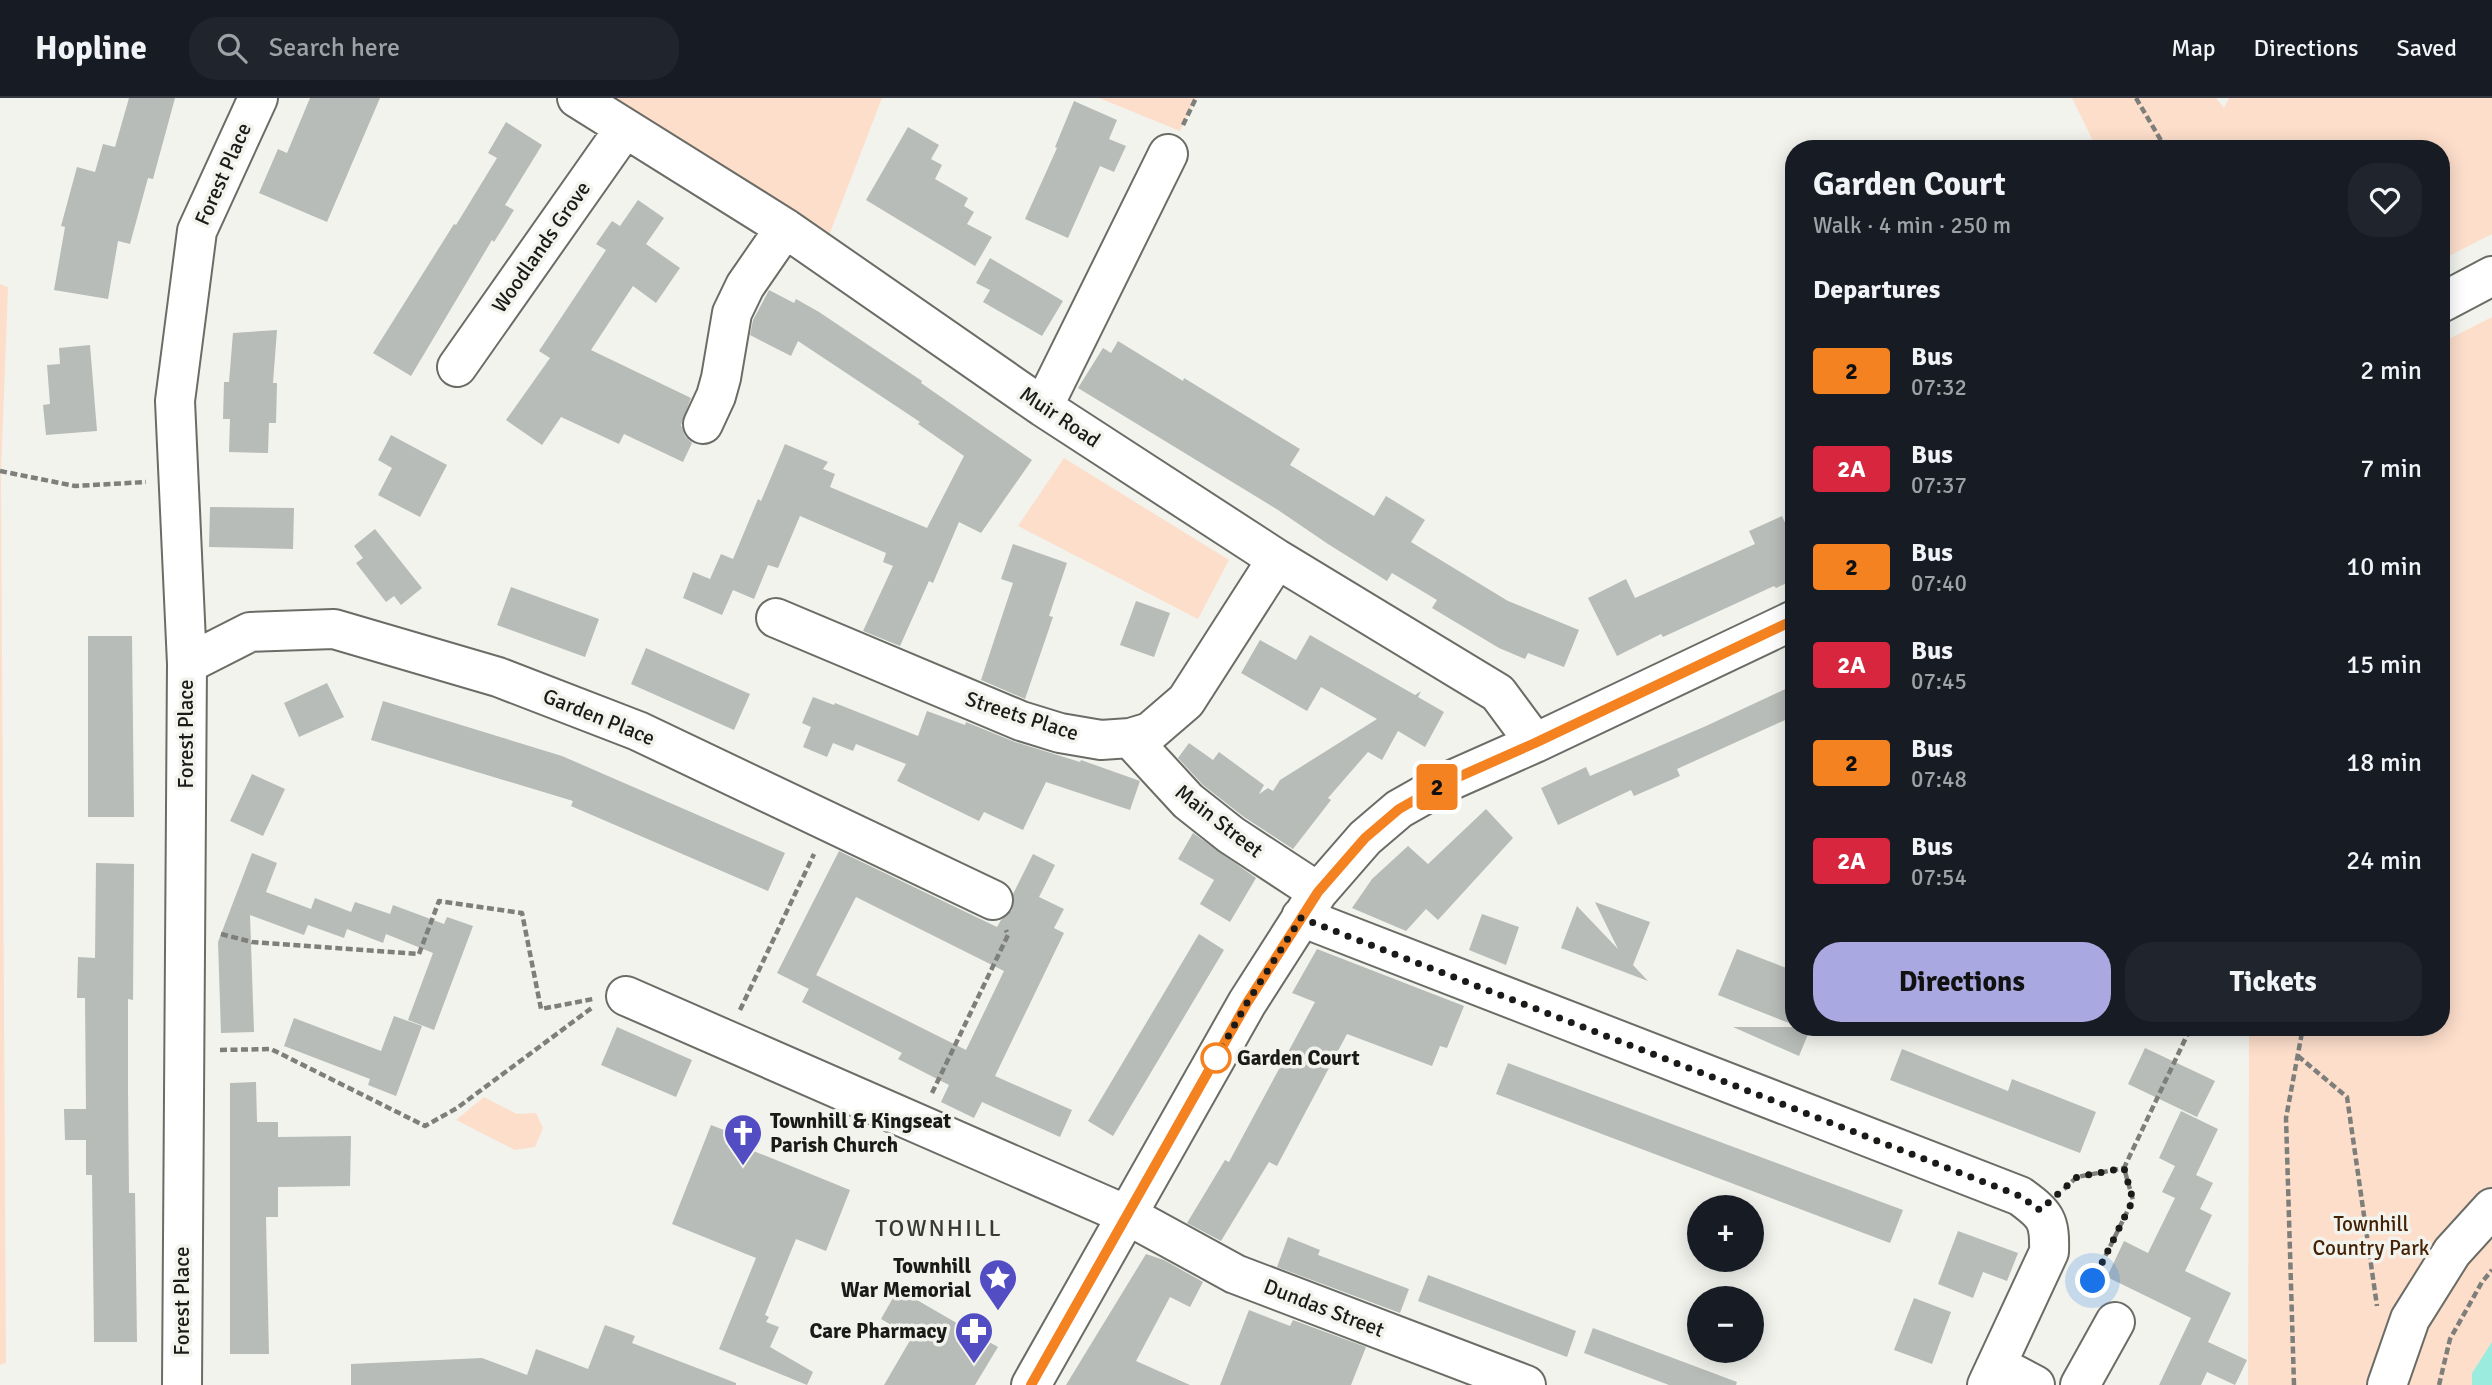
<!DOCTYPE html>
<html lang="en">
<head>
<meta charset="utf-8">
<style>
  body { margin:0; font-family:Signika,sans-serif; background:#20242c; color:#f1f3f6; height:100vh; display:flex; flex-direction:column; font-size:26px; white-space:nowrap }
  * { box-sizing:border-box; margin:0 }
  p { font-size:23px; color:#9ea1a6 }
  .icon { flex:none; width:38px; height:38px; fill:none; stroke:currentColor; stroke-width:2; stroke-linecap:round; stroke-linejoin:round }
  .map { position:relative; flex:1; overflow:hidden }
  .details { position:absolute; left:1785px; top:42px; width:665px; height:896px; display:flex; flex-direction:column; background:#171b24; border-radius:28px; box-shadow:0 4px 18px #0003 }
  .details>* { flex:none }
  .badge { padding:0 14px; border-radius:5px; font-size:24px; line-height:46px }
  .buttons { position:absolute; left:1687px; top:1097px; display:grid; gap:14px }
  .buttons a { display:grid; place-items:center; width:77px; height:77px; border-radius:50%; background:#171b24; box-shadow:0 4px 18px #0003; font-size:35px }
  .you { position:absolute; width:35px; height:35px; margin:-18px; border:5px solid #fff; border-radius:50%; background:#1a73e8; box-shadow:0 0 0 10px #1a73e833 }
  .map>.badge { position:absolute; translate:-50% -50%; box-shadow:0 0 0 4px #fff }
  h2 { padding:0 28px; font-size:26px; line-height:63px }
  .round { display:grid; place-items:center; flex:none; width:74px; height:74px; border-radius:28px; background:#20242c }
  .head { display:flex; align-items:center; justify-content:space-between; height:119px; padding:0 28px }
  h1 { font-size:33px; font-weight:700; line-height:52px }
  .cta { display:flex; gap:14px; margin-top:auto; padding:14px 28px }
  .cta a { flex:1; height:80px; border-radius:28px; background:#aaa8e0; color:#111; font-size:28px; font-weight:700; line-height:80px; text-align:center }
  .cta a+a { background:#20242c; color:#f1f3f6 }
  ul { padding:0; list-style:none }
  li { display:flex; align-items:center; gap:21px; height:98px; padding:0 28px }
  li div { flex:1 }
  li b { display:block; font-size:26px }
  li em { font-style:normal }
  li .badge { min-width:77px; font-weight:700; text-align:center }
  header { display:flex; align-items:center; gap:42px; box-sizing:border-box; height:98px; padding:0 35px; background:#171b24; border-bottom:2px solid #363941 }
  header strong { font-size:33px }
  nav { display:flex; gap:38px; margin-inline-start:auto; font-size:24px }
  .search { width:490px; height:63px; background:#20242c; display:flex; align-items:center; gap:18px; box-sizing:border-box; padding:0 24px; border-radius:28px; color:#9ea1a6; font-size:26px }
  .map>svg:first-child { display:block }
</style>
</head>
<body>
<header>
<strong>Hopline</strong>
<div class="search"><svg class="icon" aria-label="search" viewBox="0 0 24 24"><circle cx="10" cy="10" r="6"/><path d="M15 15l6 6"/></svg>Search here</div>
<nav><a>Map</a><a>Directions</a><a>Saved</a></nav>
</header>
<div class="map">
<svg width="2492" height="1287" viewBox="0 0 2492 1287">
  <rect width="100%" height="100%" fill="#f2f3ed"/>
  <path fill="#fddecb" d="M 577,0 L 882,0 L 828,140 Z
    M 1099,0 L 1196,0 L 1180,33 Z
    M 2072,0 L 2216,0 L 2224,10 L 2229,0 L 2492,0 L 2492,136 L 2441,162 L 2441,51 L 2097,51 Z
    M 0,186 L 8,189 L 1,375 L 6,1265 L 0,1267 Z
    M 2492,219 L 2492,1287 L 2248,1287 L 2249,937 L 2252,929 L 2441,929 L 2441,245 Z
    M 1064,360 L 1229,462 L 1198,521 L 1018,428 Z
    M 484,999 L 517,1016 L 536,1015 L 543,1030 L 535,1049 L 515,1052 L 456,1022 Z"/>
  <path fill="#9bebde" d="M 2492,1244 L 2492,1287 L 2472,1287 L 2472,1275 Z"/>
  <path fill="#b7bcb8" d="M 129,0 L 175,0 L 153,81 L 148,80 L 130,146 L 118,143 L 108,201 L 54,192 L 65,129 L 61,128 L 77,69 L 95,74 L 103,46 L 115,49 Z
    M 310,0 L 380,0 L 327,124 L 259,95 L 278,51 L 287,55 Z
    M 1074,3 L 1117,22 L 1109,41 L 1126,48 L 1114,74 L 1100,68 L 1068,140 L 1025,121 L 1057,50 L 1055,49 Z
    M 506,24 L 542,47 L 505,107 L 514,112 L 494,144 L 492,142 L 411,278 L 373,255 L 454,126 L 456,127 L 497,60 L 488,55 Z
    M 908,29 L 939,47 L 931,61 L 942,67 L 935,81 L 968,100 L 964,108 L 974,114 L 967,126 L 992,139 L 975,168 L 866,102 Z
    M 638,102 L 664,120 L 646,146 L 680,170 L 656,205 L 633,188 L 591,252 L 691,300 L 681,327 L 685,338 L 692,345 L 683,364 L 624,336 L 619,346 L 561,319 L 542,347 L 506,322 L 550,260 L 539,253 L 606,152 L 596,146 L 612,123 L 620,128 Z
    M 990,160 L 1063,203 L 1042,238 L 983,204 L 990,192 L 976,185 Z
    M 769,192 L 794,205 L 796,201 L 819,214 L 922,283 L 921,285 L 1032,362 L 981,435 L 959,424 L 933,485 L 929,483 L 900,548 L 863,533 L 893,468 L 883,464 L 886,455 L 800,418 L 778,470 L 768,467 L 754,501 L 733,492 L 722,517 L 683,500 L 693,474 L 710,481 L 721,456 L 733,461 L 758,401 L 761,403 L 785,346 L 828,364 L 823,371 L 835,376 L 830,389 L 927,430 L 964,358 L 918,326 L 920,324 L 798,243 L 791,258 L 750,237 L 753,222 Z
    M 277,232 L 273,285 L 277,285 L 276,325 L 269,325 L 268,355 L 229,354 L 230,321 L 223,321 L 224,284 L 229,284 L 233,235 Z
    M 1118,243 L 1183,283 L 1184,280 L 1300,351 L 1290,367 L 1374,418 L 1386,398 L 1425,422 L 1411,444 L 1508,503 L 1579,532 L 1564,569 L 1528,555 L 1525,561 L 1499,550 L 1432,510 L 1437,502 L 1392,475 L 1387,483 L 1328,446 L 1278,412 L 1078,290 L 1103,250 L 1111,255 Z
    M 90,247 L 97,333 L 46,337 L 43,307 L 50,306 L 47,267 L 60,266 L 59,250 Z
    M 391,337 L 447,367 L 420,419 L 378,397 L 392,370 L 378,362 Z
    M 210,409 L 294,410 L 293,451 L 209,449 Z
    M 1782,418 L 1794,444 L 1794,482 L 1776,490 L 1774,488 L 1663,539 L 1661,536 L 1617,558 L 1588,500 L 1626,481 L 1635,500 L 1755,446 L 1749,433 Z
    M 375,431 L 422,490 L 401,507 L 394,498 L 386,504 L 356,465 L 363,460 L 354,448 Z
    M 1013,446 L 1067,465 L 1049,518 L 1053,519 L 1025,601 L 981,582 L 1013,485 L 1001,481 Z
    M 511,489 L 599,521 L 585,559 L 497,527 Z
    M 1136,503 L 1170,515 L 1154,559 L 1120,547 Z
    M 1310,537 L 1415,597 L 1421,593 L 1418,599 L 1444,614 L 1425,649 L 1398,633 L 1382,662 L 1368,654 L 1328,700 L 1331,702 L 1293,751 L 1244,719 L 1203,687 L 1178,660 L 1189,645 L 1213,662 L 1219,654 L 1264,687 L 1259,696 L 1268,690 L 1273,693 L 1280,682 L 1377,621 L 1321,589 L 1307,613 L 1241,575 L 1260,542 L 1296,562 Z
    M 88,538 L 132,538 L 134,719 L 88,719 Z
    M 646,550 L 750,596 L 734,632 L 631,586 Z
    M 327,585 L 344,619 L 299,639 L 284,605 Z
    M 1794,587 L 1794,618 L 1677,671 L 1680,678 L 1634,698 L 1631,692 L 1558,727 L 1541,690 L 1586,669 L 1590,678 L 1706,628 Z
    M 813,599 L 834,607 L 835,605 L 918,638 L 927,613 L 965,627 L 966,624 L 1015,644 L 1080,664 L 1081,662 L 1140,683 L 1130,712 L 1046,684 L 1023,732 L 984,714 L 979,723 L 897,683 L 906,666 L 856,646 L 853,653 L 833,645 L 827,659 L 803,649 L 811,629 L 802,625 Z
    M 383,603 L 562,658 L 785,755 L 768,793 L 571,708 L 573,703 L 371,642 Z
    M 252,676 L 285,691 L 263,738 L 230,723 Z
    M 1486,711 L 1513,740 L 1438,822 L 1426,811 L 1406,833 L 1352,810 L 1372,781 L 1408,748 L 1428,766 Z
    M 1193,735 L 1256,780 L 1230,824 L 1200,806 L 1214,782 L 1178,761 Z
    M 839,753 L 997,829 L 1001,822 L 1012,812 L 1013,796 L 1033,756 L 1055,767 L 1039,799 L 1064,811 L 1054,830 L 1064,835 L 995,978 L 1072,1012 L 1060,1039 L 982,1004 L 974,1020 L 941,1004 L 949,987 L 898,961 L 902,955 L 802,904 L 816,877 L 966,952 L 1004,873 L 856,799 L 809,891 L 777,875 Z
    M 252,755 L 277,765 L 266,794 L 311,811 L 315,800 L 351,814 L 355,804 L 390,816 L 393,807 L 444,826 L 447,819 L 473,828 L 434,932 L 408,922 L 433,855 L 386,836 L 383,845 L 347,831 L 344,840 L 308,827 L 304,837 L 250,817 L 254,934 L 221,935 L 218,844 Z
    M 96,765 L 134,766 L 133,902 L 128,901 L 128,993 L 129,1095 L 135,1095 L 137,1244 L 94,1244 L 92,1077 L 86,1077 L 86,1042 L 65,1042 L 64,1011 L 86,1011 L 85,900 L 77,900 L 78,859 L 95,860 Z
    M 1595,804 L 1650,824 L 1633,867 L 1648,883 L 1561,850 L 1577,808 L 1618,851 Z
    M 1482,816 L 1519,829 L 1506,867 L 1469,852 Z
    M 1199,836 L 1224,852 L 1113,1038 L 1088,1023 Z
    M 1317,851 L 1464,908 L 1447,950 L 1440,948 L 1432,968 L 1347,936 L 1277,1068 L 1269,1064 L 1221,1143 L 1187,1125 L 1225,1062 L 1229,1064 L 1315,904 L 1292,895 Z
    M 1737,851 L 1794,873 L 1794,927 L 1718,897 Z
    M 394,918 L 422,928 L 396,998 L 368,987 L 370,981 L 284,948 L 294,920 L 381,953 Z
    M 617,929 L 692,962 L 676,999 L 601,967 Z
    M 1733,929 L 1811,929 L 1799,958 Z
    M 2145,950 L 2215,983 L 2197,1019 L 2128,986 Z
    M 1902,951 L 2008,993 L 2012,981 L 2096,1014 L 2080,1055 L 1890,982 Z
    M 1508,965 L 1903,1112 L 1890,1145 L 1496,996 Z
    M 256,984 L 257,1024 L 278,1024 L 278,1039 L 351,1038 L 350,1088 L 278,1089 L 278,1119 L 266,1119 L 269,1256 L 230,1256 L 230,985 Z
    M 2181,1013 L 2218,1031 L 2196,1077 L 2213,1085 L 2200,1111 L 2212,1117 L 2185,1173 L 2231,1195 L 2208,1244 L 2247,1262 L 2235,1287 L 2207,1274 L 2201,1287 L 2159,1287 L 2191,1220 L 2107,1179 L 2124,1143 L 2148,1155 L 2175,1100 L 2162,1094 L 2175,1068 L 2159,1060 Z
    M 711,1027 L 737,1037 L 734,1045 L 850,1092 L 826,1153 L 796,1141 L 765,1217 L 769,1219 L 766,1224 L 779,1229 L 770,1249 L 813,1274 L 807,1287 L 719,1251 L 756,1160 L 672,1126 Z
    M 1958,1133 L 2018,1155 L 2007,1183 L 1983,1174 L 1973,1200 L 1938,1186 Z
    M 1288,1139 L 1320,1152 L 1318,1157 L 1409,1191 L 1400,1215 L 1277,1169 Z
    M 1146,1156 L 1164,1162 L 1203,1184 L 1190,1209 L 1170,1199 L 1136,1263 L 1190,1287 L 1066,1287 Z
    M 1428,1177 L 1576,1233 L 1567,1259 L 1418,1203 Z
    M 898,1191 L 998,1249 L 975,1287 L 884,1287 L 912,1239 L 881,1221 Z
    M 1914,1200 L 1951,1214 L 1932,1266 L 1894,1252 Z
    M 1249,1212 L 1290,1228 L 1293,1222 L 1366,1249 L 1351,1287 L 1220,1287 Z
    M 605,1227 L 635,1238 L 632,1245 L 736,1285 L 736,1287 L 351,1287 L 351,1266 L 482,1260 L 527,1277 L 536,1251 L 588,1271 Z
    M 1593,1230 L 1737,1284 L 1736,1287 L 1669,1287 L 1584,1255 Z"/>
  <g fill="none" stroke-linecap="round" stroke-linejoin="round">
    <defs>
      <path id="minor" d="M 577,0 L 785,130 L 1043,309 L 1277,461 L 1498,595 L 1535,645
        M 2441,205 L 2492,178
        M 457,269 L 625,30
        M 1043,309 L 1168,56
        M 703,326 L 716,298 L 721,280 L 732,215 L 745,188 L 785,130
        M 776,520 L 1021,623 L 1060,635 L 1101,642 L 1130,640 L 1150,634 L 1186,603 L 1277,461
        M 187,566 L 250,534 L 334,531 L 498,579 L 638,633 L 993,802
        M 1130,640 L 1188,703 L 1231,737 L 1318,794
        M 1301,819 L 2020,1098 C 2046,1117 2050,1122 2049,1154 L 1987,1287
        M 626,898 L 1129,1118 L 1235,1176 L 1526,1287
        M 1997,1267 L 2035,1287
        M 182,1287 L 187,566 L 175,303 L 197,133 L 258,0
        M 1031,1287 L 1247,905 L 1318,794 L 1365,740 L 1399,711 L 1445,685 L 1535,645 L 1794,522
        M 2080,1287 L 2115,1224
        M 2387,1287 L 2410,1221 L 2452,1154 L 2492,1110"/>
    </defs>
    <use href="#minor" stroke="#6a6c66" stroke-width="42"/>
    <path stroke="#7e7f7b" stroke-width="4.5" stroke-dasharray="7 3.5" stroke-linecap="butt" d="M 2136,0 L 2166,51
      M 1183,27 L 1196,0
      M 0,373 L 75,388 L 146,384
      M 221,836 L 252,844 L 419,856 L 439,803 L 522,815 L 541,911 L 593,901
      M 740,912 L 814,756
      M 220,952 L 271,951 L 425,1028 L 457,1010 L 593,909
      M 2298,958 L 2347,999 L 2377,1208
      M 932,995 L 1008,837 L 1006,832
      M 2064,1091 L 2077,1079 L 2124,1070
      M 2100,1195 L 2093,1183 L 2133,1102 L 2124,1070 L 2191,929
      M 2294,1287 L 2286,1020 L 2303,929
      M 2439,1287 L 2450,1241 L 2482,1184 L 2492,1172"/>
    <use href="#minor" stroke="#fff" stroke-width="38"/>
  </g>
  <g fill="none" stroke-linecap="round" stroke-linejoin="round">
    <defs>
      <path id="line" d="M 1031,1287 L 1247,905 L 1318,794 L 1365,740 L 1399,711 L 1445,685 L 1535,645 L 1794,522"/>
    </defs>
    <use href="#line" stroke="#fff" stroke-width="16"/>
    <use href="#line" stroke="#f58220" stroke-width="10"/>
    <path stroke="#1a1a18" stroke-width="7" stroke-dasharray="0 12.6" d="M 1216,960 L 1247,905 L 1301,820 L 2020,1098 L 2040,1112 L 2077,1079 L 2124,1070 L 2133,1102 L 2093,1183"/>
  </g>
  <defs>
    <symbol id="church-pin" viewBox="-11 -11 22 30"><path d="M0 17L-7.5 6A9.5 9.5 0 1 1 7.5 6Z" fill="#534dc4" stroke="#f2f3ed"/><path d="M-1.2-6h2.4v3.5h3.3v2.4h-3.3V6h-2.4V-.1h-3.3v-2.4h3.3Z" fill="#fff"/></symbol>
    <symbol id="sight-pin" viewBox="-11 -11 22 30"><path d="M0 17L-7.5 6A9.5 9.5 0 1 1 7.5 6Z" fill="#534dc4" stroke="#f2f3ed"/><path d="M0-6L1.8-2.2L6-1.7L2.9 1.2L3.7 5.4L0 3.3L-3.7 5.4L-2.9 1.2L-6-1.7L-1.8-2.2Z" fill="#fff"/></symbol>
    <symbol id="pharmacy-pin" viewBox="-11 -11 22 30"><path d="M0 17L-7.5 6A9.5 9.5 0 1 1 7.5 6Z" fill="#534dc4" stroke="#f2f3ed"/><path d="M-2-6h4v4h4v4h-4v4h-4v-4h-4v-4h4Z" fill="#fff"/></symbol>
  </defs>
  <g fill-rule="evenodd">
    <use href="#church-pin" x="721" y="1013" width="44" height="60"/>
    <use href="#sight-pin" x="976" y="1158" width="44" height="60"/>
    <use href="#pharmacy-pin" x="952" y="1211" width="44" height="60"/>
  </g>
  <circle fill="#fff" stroke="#f58220" stroke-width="3.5" cx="1216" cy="960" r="14"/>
  <g text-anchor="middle" stroke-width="7" stroke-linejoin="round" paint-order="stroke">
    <g font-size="21" fill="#1a1a18" stroke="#f2f3ed">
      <text transform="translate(223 76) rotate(-66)" y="7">Forest Place</text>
      <text transform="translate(541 149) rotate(-55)" y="7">Woodlands Grove</text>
      <text transform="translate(1060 319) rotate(34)" y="7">Muir Road</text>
      <text transform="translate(1022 618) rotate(18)" y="7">Streets Place</text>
      <text transform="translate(599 619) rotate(22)" y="7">Garden Place</text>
      <text transform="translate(186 636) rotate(-90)" y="7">Forest Place</text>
      <text transform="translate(1219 723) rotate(38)" y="7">Main Street</text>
      <text transform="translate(182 1203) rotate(-90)" y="7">Forest Place</text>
      <text transform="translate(1324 1210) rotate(21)" y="7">Dundas Street</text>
    </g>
    <g font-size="21" font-weight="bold" fill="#1a1a18" stroke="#f2f3ed" text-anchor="start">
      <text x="1237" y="967">Garden Court</text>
    </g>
    <g font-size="21" font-weight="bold" fill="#1a1a18" stroke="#f2f3ed" text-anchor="end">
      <text x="770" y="1030" text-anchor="start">Townhill &amp; Kingseat<tspan x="770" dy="24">Parish Church</tspan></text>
      <text x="971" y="1175">Townhill<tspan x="971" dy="24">War Memorial</tspan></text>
      <text x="947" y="1240">Care Pharmacy</text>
    </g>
    <g font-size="21" fill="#452206" stroke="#f2f3ed">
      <text x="2371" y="1133">Townhill<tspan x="2371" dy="24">Country Park</tspan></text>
    </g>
    <g font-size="24" letter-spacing="2" fill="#383a35" stroke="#f2f3ed">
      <text x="939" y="1138">TOWNHILL</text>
    </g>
  </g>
</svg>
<div class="buttons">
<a>+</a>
<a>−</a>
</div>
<div class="you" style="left:2093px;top:1183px"></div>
<b class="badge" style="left:1437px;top:689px;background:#f58220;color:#111">2</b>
<section class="details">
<div class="head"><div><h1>Garden Court</h1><p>Walk · 4 min · 250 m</p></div><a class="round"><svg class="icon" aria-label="heart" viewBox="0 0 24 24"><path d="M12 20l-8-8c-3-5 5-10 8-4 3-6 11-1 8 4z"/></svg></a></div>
<h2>Departures</h2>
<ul>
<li><span class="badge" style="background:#f58220;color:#111">2</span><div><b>Bus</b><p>07:32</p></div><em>2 min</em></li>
<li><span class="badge" style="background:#d7263d;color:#fff">2A</span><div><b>Bus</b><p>07:37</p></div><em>7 min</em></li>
<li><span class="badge" style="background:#f58220;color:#111">2</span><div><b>Bus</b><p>07:40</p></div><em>10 min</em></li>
<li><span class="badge" style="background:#d7263d;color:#fff">2A</span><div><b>Bus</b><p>07:45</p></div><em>15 min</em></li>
<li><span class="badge" style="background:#f58220;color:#111">2</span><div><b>Bus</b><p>07:48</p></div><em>18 min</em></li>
<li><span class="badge" style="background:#d7263d;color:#fff">2A</span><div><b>Bus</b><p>07:54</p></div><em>24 min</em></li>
</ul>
<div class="cta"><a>Directions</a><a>Tickets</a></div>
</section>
</div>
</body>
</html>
